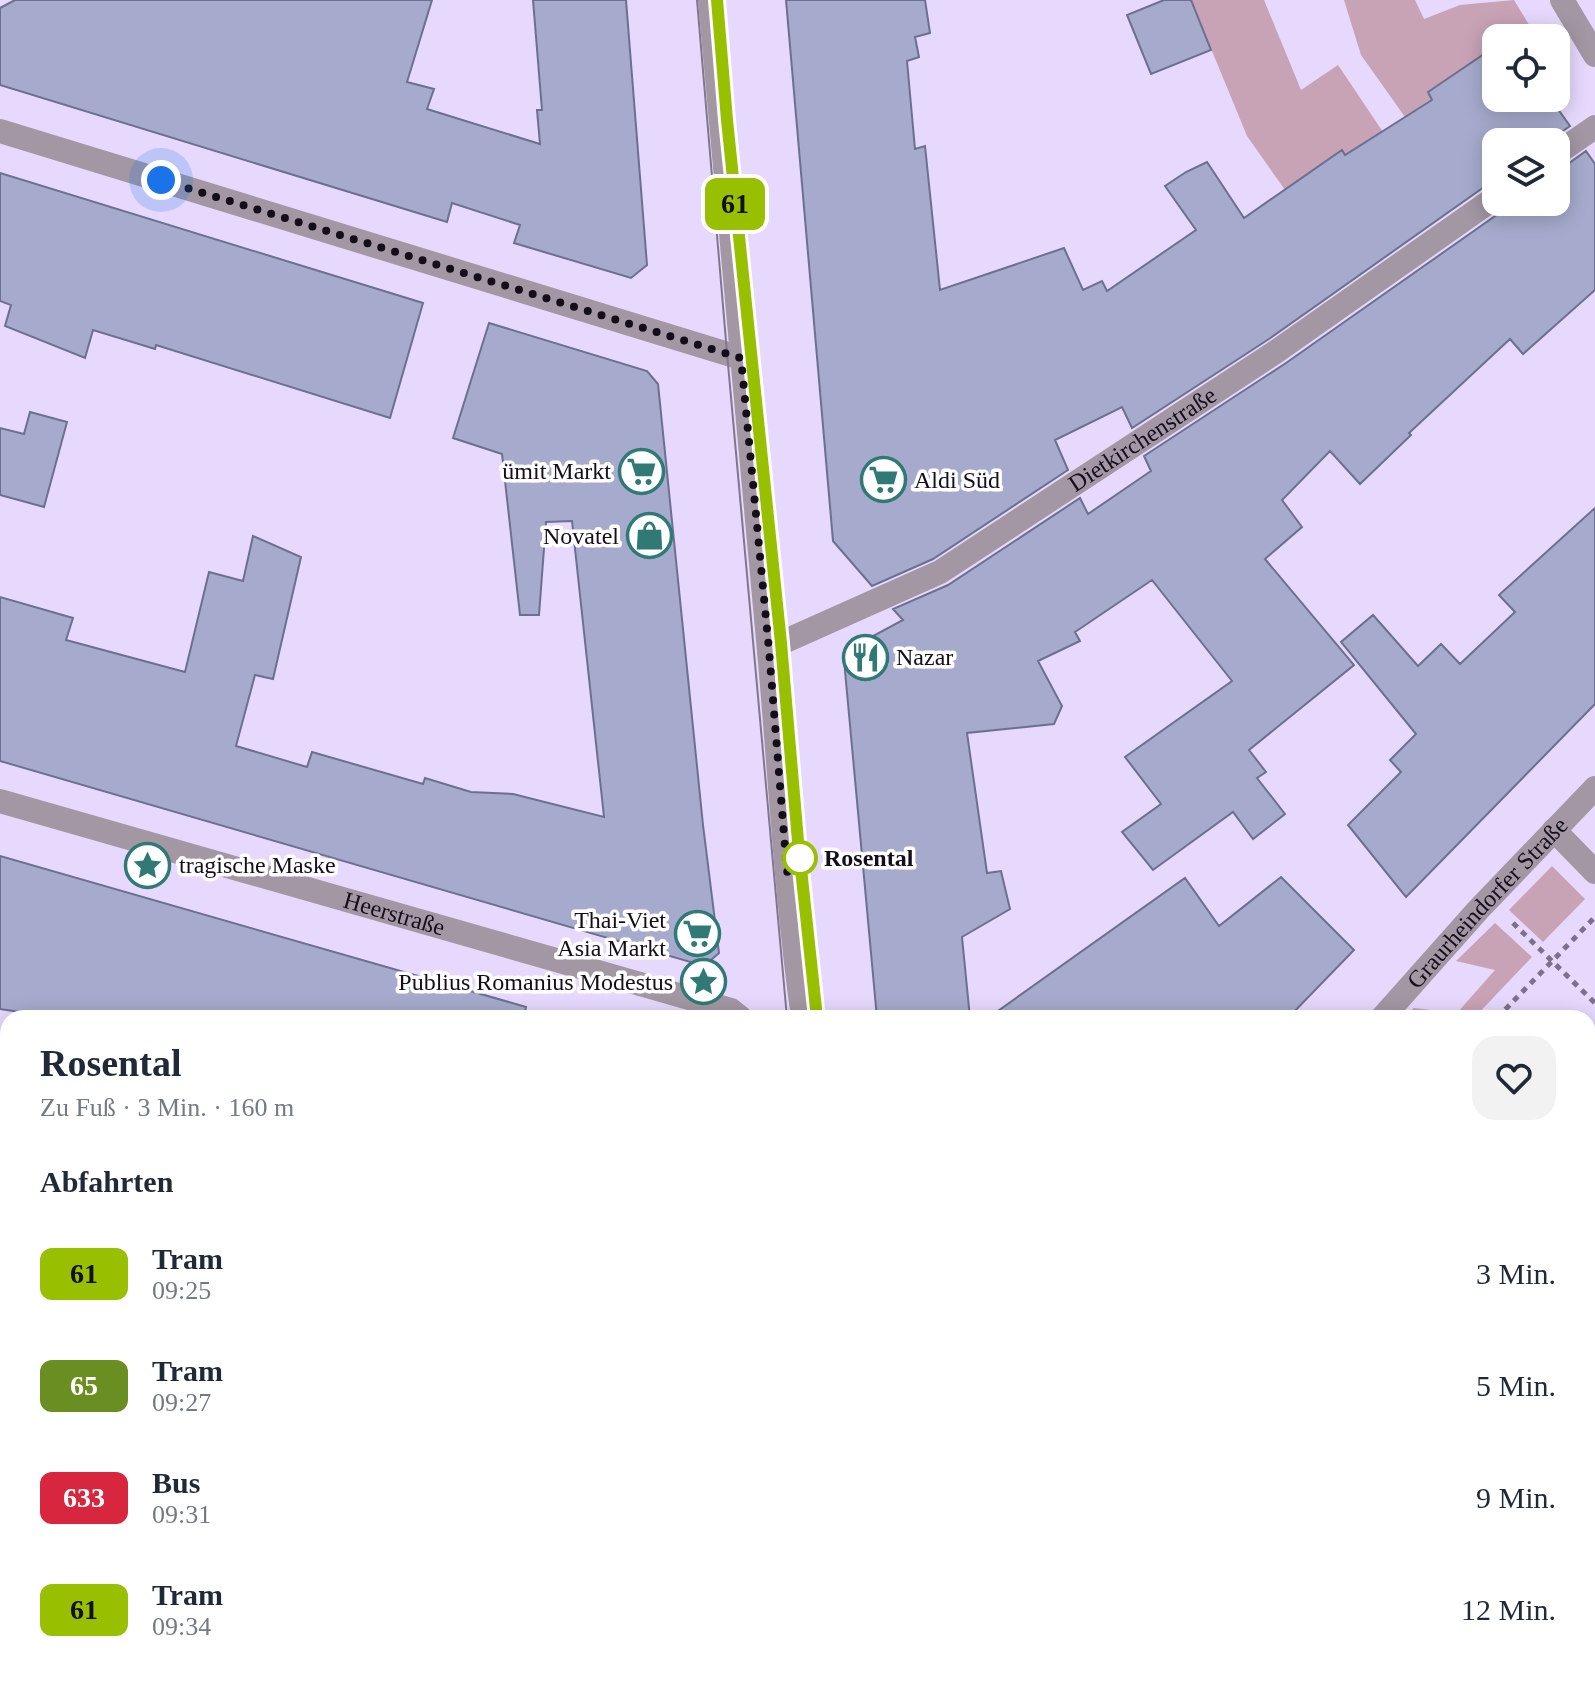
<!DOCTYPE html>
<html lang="de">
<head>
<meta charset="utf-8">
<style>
  body { margin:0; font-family:"Times New Roman",serif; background:#f2f2f3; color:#1f2937; height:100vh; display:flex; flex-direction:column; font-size:30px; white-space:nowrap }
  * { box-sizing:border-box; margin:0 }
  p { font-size:26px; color:#747a83 }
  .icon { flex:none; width:44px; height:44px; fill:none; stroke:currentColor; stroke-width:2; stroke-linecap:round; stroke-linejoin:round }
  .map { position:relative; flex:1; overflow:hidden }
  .panel { position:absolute; left:0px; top:1010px; width:1596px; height:674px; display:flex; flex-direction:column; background:#fff; border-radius:24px 24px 0 0; box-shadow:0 4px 20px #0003 }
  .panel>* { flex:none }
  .badge { padding:0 16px; border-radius:12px; font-size:28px; line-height:52px }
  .buttons { position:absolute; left:1482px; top:24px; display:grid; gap:16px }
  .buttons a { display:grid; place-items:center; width:88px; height:88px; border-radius:16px; background:#fff; box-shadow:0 4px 20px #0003; font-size:40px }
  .you { position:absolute; width:40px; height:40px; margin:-20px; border:6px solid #fff; border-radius:50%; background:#1a73e8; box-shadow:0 0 0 12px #1a73e833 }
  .map>.badge { position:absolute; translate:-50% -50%; box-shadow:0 0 0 4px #fff }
  h2 { padding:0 40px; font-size:30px; line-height:72px }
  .round { display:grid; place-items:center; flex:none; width:84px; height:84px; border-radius:24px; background:#f2f2f3 }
  .head { display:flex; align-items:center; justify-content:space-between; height:136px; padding:0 40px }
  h1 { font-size:38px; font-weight:700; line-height:60px }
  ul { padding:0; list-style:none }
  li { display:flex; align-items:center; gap:24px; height:112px; padding:0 40px }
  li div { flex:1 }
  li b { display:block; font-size:30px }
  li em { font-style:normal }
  li .badge { min-width:88px; font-weight:700; text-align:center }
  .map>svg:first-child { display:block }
</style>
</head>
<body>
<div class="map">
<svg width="1595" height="1683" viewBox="0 0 1595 1683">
  <rect width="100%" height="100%" fill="#e6d9fd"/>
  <path fill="#c8a3b5" d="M 1191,0 L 1264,0 L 1301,90 L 1338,65 L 1383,132 L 1347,158 L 1342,150 L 1285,190 L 1247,136 Z
    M 1344,0 L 1415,0 L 1424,19 L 1460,5 L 1514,0 L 1537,38 L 1496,38 L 1496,46 L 1428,92 L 1432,100 L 1405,117 L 1361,55 Z
    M 1552,866 L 1585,899 L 1543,942 L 1509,910 Z
    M 1495,923 L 1532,957 L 1474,1018 L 1403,1018 L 1414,1008 L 1457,1013 L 1495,970 L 1456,961 Z
    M 1588,1055 L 1595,1063 L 1595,1198 L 1588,1202 Z
    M 1595,1466 L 1595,1683 L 1463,1683 L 1457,1676 L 1588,1676 L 1588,1470 Z
    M 1158,1676 L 1262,1676 L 1256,1683 L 1153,1683 Z"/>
  <path fill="#a6abcd" stroke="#6c7090" stroke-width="2" d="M 15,0 L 432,0 L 407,82 L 434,89 L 427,109 L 540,144 L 537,110 L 542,110 L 533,0 L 626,0 L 647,265 L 631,278 L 514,243 L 520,225 L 452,203 L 447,222 L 0,85 L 0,8 Z
    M 786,0 L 925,0 L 930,33 L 915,37 L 919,57 L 907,61 L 915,149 L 925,146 L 940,290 L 1064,248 L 1083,290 L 1102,281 L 1107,291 L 1196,230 L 1165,186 L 1186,172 L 1207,162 L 1244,218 L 1342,150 L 1345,155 L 1432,100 L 1428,92 L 1496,46 L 1496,98 L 1550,98 L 1570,126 L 1547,142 L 1496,142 L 1496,182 L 1487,185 L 1269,339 L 1132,428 L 1122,407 L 1055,440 L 1068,470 L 933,559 L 872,586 L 833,541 Z
    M 1164,0 L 1191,0 L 1211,50 L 1151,74 L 1127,15 Z
    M 1586,151 L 1595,164 L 1595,290 L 1523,354 L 1510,339 L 1409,433 L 1411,435 L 1360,484 L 1330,451 L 1282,500 L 1302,527 L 1265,559 L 1354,665 L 1249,750 L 1266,772 L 1257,778 L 1285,814 L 1253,839 L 1233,812 L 1153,870 L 1122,832 L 1161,804 L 1125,757 L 1232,681 L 1152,580 L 1075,632 L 1080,641 L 1038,661 L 1062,706 L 1054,724 L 967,733 L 987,873 L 1001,871 L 1010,909 L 962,937 L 970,1018 L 877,1018 L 844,660 L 849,649 L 903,620 L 893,609 L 948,585 L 1080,498 L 1088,514 L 1151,471 L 1144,456 L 1286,363 L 1505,209 L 1510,202 L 1556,202 L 1556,169 L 1565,166 Z
    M 0,173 L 423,303 L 390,418 L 156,345 L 155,349 L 93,330 L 85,358 L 5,326 L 11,305 L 0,301 Z
    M 489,323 L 647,371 L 658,384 L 703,825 L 719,953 L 704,966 L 0,761 L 0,597 L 73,618 L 66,640 L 185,672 L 209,572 L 243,581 L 253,536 L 301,557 L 273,679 L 255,675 L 236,746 L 307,767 L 312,752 L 423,784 L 425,778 L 471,792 L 513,794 L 604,817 L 572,521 L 546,522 L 539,615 L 520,615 L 502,454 L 453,438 Z
    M 30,412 L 67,422 L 44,507 L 0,495 L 0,428 L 24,434 Z
    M 1595,508 L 1595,704 L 1406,897 L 1348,825 L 1401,772 L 1390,760 L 1416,734 L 1341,642 L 1373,615 L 1418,666 L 1441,644 L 1460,664 L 1515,612 L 1499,595 Z
    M 0,856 L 526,1007 L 524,1018 L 59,1018 L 0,1009 Z
    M 1281,877 L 1354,950 L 1288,1018 L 988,1018 L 1185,878 L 1219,926 Z"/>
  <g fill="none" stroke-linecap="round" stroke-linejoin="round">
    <path stroke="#7b728a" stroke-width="5" stroke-dasharray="6 6" stroke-linecap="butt" d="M 1513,923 L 1595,1003
      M 1497,1018 L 1595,917
      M 1588,1223 L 1595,1218
      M 1588,1491 L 1595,1486"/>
    <g stroke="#a297a3" stroke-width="24">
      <path d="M 710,0 C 728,217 750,434 769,651 C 780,773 786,896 803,1018"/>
      <path d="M 1562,0 L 1595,55"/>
      <path d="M 0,131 L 741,358"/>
      <path d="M 1556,154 L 1595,127"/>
      <path id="s1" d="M 769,650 L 781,643 L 940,572 L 1277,351 L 1496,197"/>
      <path id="s2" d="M 0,801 L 731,1010 L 741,1018"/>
      <path d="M 1554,830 L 1595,872"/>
      <path id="s3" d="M 1382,1018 L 1478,910 L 1595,788"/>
      <path d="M 805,1676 L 805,1683"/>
      <path d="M 844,1676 L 845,1683"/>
      <path d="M 1136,1676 L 1136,1683"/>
      <path d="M 1367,1676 L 1373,1683"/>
      <path d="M 1290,1683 L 1297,1676"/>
    </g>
    <path stroke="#80778f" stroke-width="2" d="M 697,0 L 727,353 L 787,1018
      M 717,0 L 727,120 L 781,643 L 798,841 L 817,1018
      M 835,1676 L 835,1683
      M 854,1676 L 854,1683"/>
  </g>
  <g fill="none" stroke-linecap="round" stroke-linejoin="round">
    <defs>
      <path id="line" d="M 717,0 L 727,120 L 781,643 L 798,841 L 817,1018"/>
    </defs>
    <use href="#line" stroke="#fff" stroke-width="18"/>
    <use href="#line" stroke="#98c000" stroke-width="12"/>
    <path stroke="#130e1a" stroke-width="8" stroke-dasharray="0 14.4" d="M 161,180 L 741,358 L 769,650 L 787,872 L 800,858"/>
  </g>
  <defs>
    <symbol id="supermarket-ring" viewBox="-11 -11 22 22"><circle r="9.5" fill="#fff" stroke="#307974" stroke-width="1.5"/><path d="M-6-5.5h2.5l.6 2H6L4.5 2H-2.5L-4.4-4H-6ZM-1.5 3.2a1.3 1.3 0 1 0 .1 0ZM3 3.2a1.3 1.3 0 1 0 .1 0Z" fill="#307974"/></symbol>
    <symbol id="shop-ring" viewBox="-11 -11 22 22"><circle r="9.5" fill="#fff" stroke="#307974" stroke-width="1.5"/><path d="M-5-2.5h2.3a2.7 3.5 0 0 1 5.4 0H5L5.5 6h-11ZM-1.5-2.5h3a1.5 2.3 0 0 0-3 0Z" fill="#307974"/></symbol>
    <symbol id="restaurant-ring" viewBox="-11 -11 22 22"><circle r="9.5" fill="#fff" stroke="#307974" stroke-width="1.5"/><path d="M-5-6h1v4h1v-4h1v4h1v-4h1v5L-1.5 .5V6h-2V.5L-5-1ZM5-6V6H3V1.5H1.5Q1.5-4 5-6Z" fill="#307974"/></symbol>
    <symbol id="sight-ring" viewBox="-11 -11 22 22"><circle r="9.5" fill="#fff" stroke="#307974" stroke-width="1.5"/><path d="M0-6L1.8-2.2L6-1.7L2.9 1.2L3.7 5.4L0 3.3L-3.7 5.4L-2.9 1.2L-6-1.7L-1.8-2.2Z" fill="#307974"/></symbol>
  </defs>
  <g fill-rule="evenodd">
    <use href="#supermarket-ring" x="616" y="446" width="51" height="51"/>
    <use href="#supermarket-ring" x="858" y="454" width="51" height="51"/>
    <use href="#shop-ring" x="624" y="510" width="51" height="51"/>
    <use href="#restaurant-ring" x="840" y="632" width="51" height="51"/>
    <use href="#sight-ring" x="122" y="840" width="51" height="51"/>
    <use href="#supermarket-ring" x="672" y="908" width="51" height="51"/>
    <use href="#sight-ring" x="678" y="956" width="51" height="51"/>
  </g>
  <circle fill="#fff" stroke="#98c000" stroke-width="4" cx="800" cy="858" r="16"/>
  <g text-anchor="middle" stroke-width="7" stroke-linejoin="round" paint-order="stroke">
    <g font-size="24" fill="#130e1a" stroke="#fff">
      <text dy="8" stroke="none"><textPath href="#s1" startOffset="430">Dietkirchenstraße</textPath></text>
      <text dy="8" stroke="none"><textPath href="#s3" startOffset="156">Graurheindorfer Straße</textPath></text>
      <text dy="8" stroke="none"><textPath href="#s2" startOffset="410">Heerstraße</textPath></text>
    </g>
    <g font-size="24" fill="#130e1a" stroke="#fff" text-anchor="end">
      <text x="611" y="479">ümit Markt</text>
      <text x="914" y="488" text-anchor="start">Aldi Süd</text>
      <text x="619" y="544">Novatel</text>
      <text x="896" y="665" text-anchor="start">Nazar</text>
      <text x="179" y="873" text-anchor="start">tragische Maske</text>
      <text x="666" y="928">Thai-Viet<tspan x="666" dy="28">Asia Markt</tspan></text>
      <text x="673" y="990">Publius Romanius Modestus</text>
    </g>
    <g font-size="24" font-weight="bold" fill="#130e1a" stroke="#fff" text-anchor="start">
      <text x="824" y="866">Rosental</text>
    </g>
  </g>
</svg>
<div class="buttons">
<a><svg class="icon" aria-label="locate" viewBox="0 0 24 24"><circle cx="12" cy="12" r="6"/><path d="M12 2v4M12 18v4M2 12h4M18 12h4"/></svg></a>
<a><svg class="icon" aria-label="layers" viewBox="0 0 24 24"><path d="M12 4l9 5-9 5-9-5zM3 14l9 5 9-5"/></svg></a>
</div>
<div class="you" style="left:161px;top:180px"></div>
<b class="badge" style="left:735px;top:204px;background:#98c000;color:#111">61</b>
<section class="panel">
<div class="head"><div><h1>Rosental</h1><p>Zu Fuß · 3 Min. · 160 m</p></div><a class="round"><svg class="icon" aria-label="heart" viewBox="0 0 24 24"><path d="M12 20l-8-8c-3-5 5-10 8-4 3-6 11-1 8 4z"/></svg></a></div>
<h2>Abfahrten</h2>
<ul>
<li><span class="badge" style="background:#98c000;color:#111">61</span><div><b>Tram</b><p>09:25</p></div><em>3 Min.</em></li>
<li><span class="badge" style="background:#6b8e23;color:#fff">65</span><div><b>Tram</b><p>09:27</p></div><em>5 Min.</em></li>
<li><span class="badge" style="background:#d7263d;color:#fff">633</span><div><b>Bus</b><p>09:31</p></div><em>9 Min.</em></li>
<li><span class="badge" style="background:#98c000;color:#111">61</span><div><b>Tram</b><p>09:34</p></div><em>12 Min.</em></li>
</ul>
</section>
</div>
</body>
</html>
